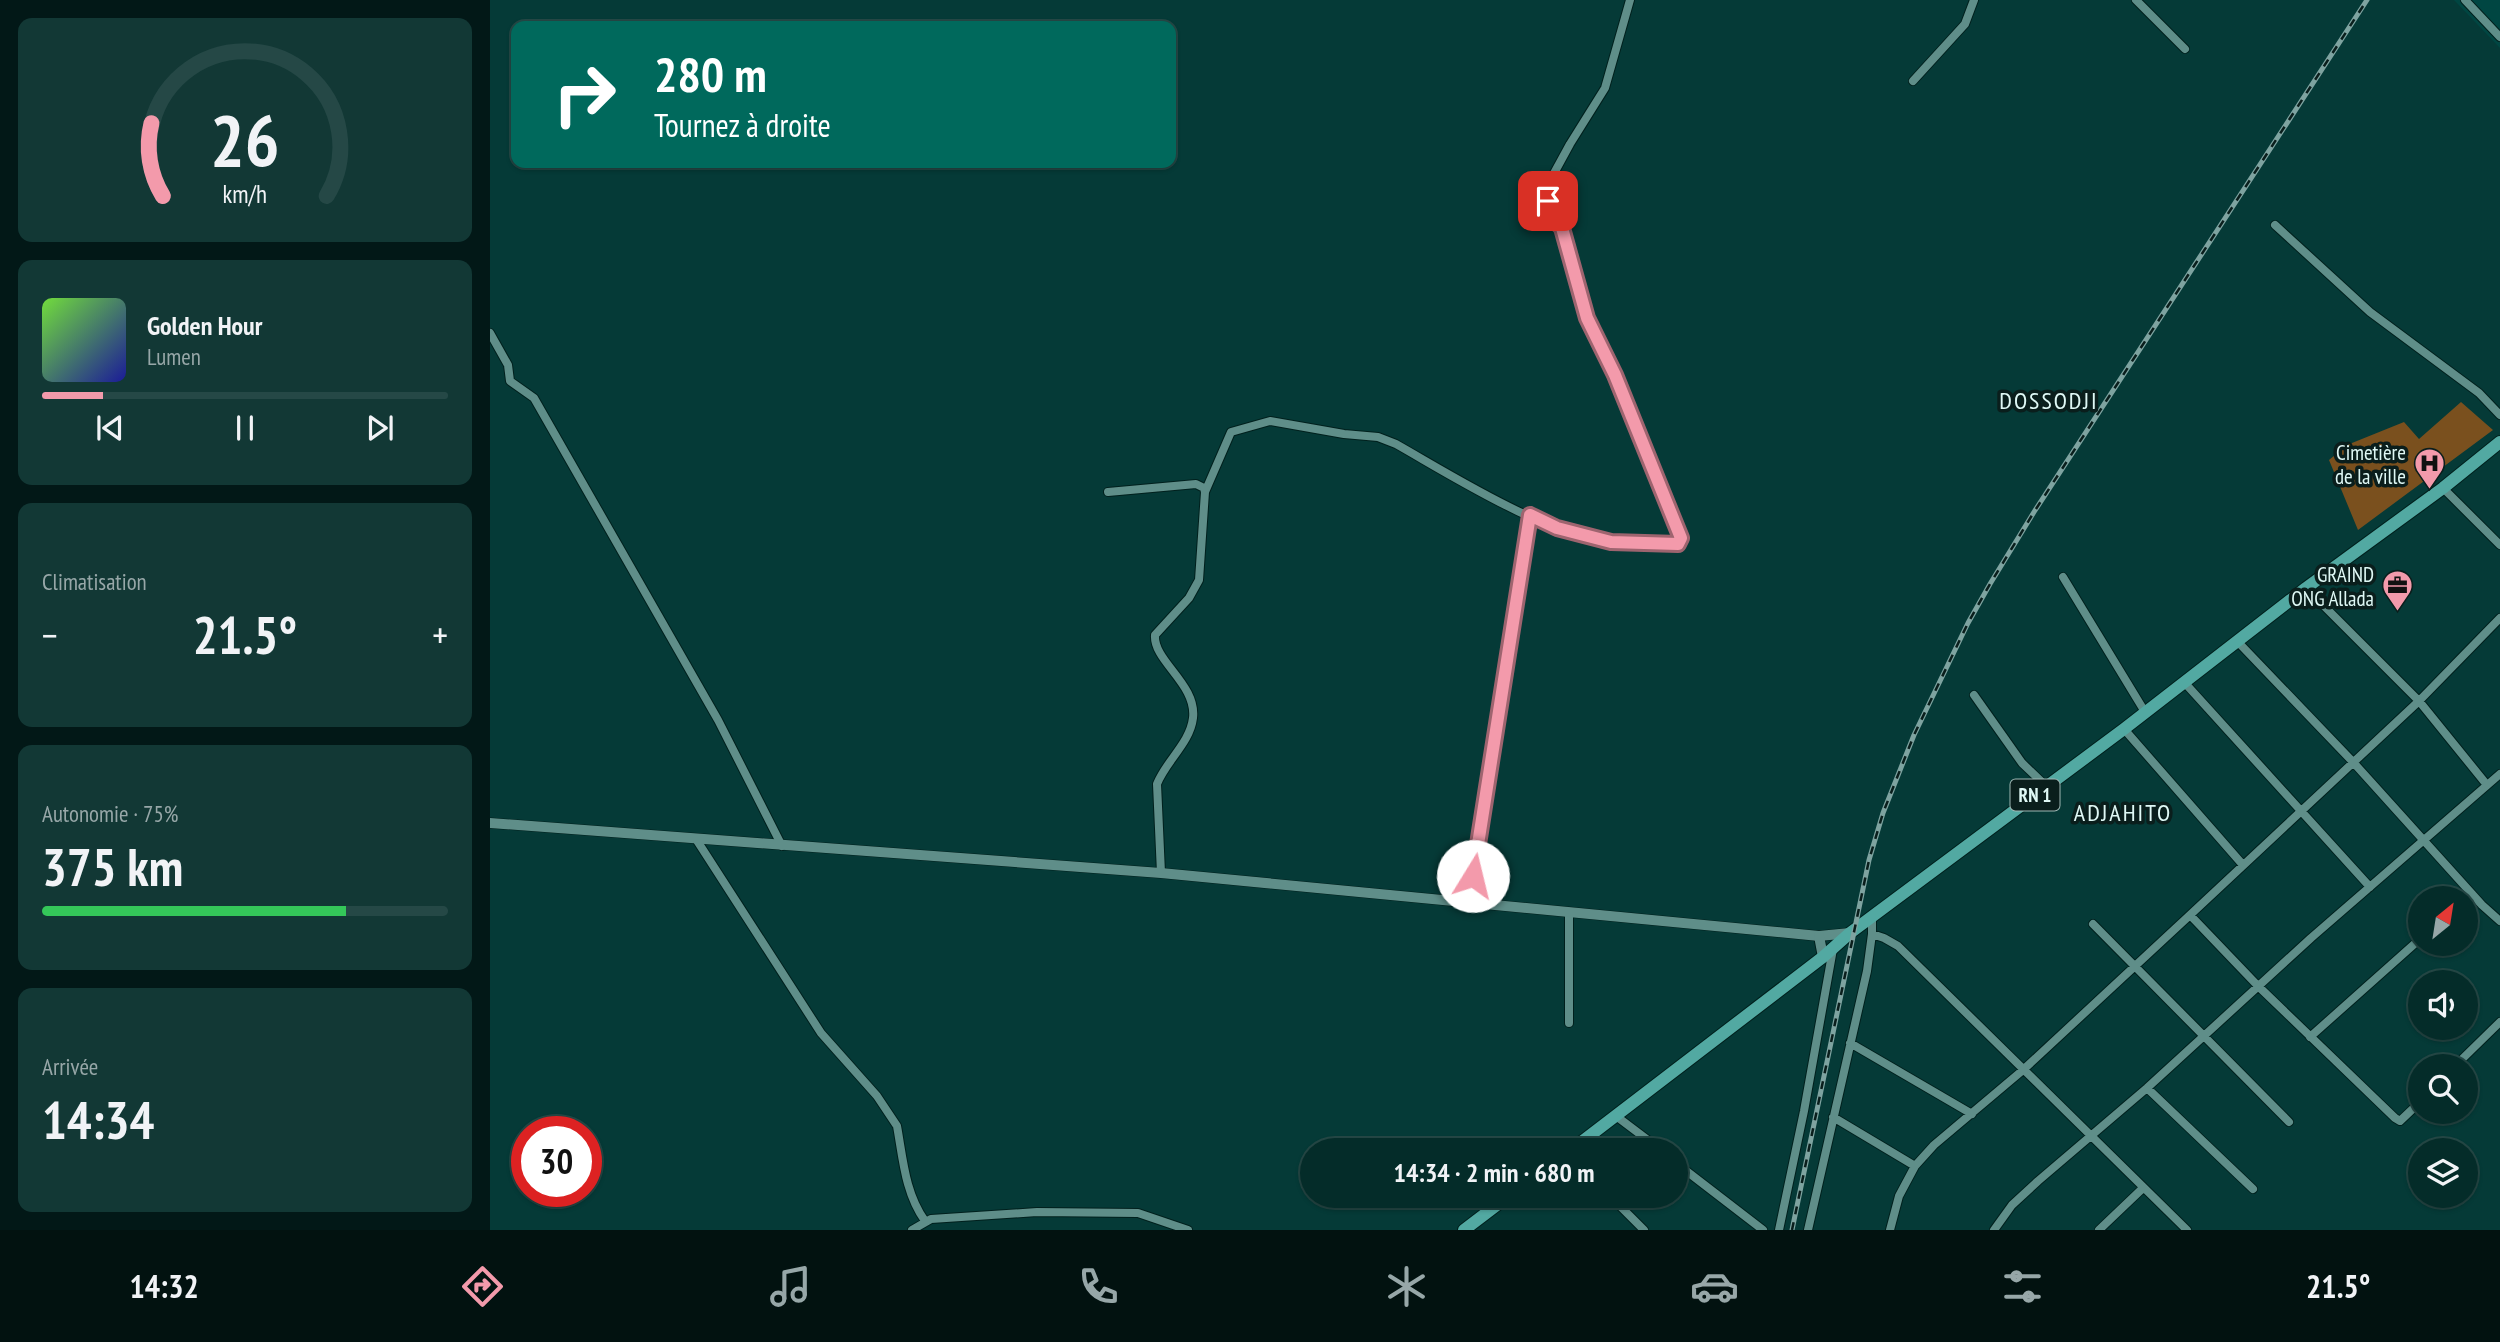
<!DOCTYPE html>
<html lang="fr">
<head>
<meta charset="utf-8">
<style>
  body { margin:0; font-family:"PT Sans Narrow",sans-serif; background:#123835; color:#f1f3f6; height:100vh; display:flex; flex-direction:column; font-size:26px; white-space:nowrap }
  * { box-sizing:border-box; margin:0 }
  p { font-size:23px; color:#97a7a8 }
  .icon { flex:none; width:38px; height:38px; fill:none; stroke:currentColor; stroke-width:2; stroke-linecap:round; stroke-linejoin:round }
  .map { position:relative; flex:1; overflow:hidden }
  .panel { display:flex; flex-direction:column; gap:18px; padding:18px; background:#021817; width:490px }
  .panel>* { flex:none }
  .hud { position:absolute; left:21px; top:21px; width:665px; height:147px; border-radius:14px; box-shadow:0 2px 5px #0004,0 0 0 2px #254846; background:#00695c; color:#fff; overflow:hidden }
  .needle { width:46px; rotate:30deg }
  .tools { position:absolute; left:1918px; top:886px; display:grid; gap:14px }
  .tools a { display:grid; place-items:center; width:70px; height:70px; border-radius:50%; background:#042c29; box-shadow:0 2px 5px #0004,0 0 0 2px #254846; font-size:35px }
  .speed { position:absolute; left:21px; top:1116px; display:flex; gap:14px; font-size:35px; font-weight:700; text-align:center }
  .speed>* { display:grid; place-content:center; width:91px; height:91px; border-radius:50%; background:#042c29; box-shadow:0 2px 5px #0004,0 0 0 2px #254846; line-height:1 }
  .speed .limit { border:10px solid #d22; background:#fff; color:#111 }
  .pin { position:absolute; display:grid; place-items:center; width:60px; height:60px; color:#fff; margin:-30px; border-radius:14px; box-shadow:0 4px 10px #0006 }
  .me { position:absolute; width:77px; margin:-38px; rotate:9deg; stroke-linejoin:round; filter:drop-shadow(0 0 5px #0008) }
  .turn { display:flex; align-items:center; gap:24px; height:147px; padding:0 28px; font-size:32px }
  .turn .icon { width:91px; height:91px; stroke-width:2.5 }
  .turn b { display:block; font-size:49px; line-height:60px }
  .big { font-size:52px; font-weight:600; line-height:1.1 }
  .panel .widget { flex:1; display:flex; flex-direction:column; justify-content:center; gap:10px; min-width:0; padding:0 24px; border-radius:14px; background:#123835 }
  .panel .dial { align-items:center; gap:0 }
  .dial svg { height:182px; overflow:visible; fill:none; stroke:#254846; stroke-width:7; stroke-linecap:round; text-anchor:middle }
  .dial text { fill:#f1f3f6; stroke:none }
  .song { display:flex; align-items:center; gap:21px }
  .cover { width:84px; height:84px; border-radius:10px; background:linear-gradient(135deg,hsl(100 70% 55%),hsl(240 70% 35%)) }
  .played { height:7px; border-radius:4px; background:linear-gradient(90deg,#f39aab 15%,#254846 15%) }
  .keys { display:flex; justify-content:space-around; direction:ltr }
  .heat { display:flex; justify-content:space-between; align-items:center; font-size:38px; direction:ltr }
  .charge { height:10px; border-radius:5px; background:linear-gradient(90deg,#34c759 75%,#254846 0) }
  .trip { position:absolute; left:810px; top:1138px; width:388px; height:70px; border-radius:35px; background:#042c29; box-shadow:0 2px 5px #0004,0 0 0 2px #254846; font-weight:600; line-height:70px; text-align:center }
  .tabs { display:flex; height:112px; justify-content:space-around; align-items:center; background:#021210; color:#97a7a8 }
  .tabs .icon { width:49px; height:49px }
  .tabs .on { color:#f39aab }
  .tabs b { font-size:32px; color:#f1f3f6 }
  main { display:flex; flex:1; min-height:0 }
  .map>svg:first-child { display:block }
</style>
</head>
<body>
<main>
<section class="panel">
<div class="widget dial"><svg viewBox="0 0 100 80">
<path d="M14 69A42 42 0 1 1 86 69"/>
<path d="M14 69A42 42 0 0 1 9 37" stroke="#f39aab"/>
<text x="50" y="56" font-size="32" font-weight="700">26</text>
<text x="50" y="72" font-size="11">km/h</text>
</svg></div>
<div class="widget">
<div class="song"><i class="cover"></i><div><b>Golden Hour</b><p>Lumen</p></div></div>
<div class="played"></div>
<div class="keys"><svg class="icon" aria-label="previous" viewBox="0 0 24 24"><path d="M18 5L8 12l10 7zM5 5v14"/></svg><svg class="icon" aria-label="pause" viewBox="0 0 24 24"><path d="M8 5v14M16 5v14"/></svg><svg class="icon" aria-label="next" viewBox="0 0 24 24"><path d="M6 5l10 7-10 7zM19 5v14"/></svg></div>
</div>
<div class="widget"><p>Climatisation</p>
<div class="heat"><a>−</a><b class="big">21.5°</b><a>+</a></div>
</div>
<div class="widget"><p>Autonomie · 75%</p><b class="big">375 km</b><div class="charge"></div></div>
<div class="widget"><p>Arrivée</p><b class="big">14:34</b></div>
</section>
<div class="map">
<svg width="2010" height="1230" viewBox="0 0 2010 1230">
  <rect width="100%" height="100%" fill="#053a37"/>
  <path fill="#004642" d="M 1964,0 L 2010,0 L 2010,48 Z"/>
  <path fill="#7a501e" d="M 1971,402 L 2003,430 L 1868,530 L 1839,460 L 1857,445 L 1914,422 L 1929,439 Z"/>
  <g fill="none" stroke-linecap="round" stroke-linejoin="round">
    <defs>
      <path id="minor" d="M 1646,0 L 1695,49
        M 1975,0 L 2010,37
        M 1423,81 L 1475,24 L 1484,0
        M 1785,225 L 1880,312 L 1989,393 L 2010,415
        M 0,333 L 18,365 L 20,381 L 44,398 L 228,720 L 292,846
        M 1953,488 L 2010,545
        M 618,492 L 706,484 L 714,488 L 715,492 L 709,580 L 699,598 L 665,635 C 663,661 707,684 703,718 C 700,743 676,761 667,784 L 671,873
        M 715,492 L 741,432 L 780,421 L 854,434 L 888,437 L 906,444 C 966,478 1055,535 1123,542 C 1144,545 1166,544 1188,544 L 1191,542 L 1180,506 L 1143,415 L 1097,318 L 1072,228 L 1059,215 L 1062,177 L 1080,144 L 1115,88 L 1140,0
        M 1573,577 L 1655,712
        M 1816,588 L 1929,701 L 1997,785
        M 1747,641 L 1863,762 L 1992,905 L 2010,921
        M 1694,682 L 1880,887
        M 1484,695 L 1532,763 L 1557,787
        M 1634,729 L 1753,865
        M 206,839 L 331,1033 L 387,1096 L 407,1126 C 413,1159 415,1193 435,1221
        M 979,903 L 1040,515
        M 1079,912 L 1079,1023
        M 1700,915 L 1768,986 L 1905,1118 L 1910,1121 L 1930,1102
        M 1603,924 L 1799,1122
        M 1382,934 L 1394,938 L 1408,946 L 1697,1230
        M 1820,1037 L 1930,939
        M 1360,1043 L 1482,1114
        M 1965,1066 L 2010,1022
        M 1657,1088 L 1763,1189
        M 1126,1116 L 1171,1150
        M 1343,1117 L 1425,1166
        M 1186,1163 L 1273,1230
        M 1119,1195 L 1154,1230
        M 422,1230 L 441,1219 L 547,1212 L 648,1213 L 698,1230
        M 1289,1230 L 1314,1111 L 1343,949
        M 1318,1230 L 1377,971 L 1382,934 L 1382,917
        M 1400,1230 L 1409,1196 L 1425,1166 L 1444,1145 L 1533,1070 L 1700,915 L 1929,701 L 2010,618
        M 1504,1230 L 1522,1205 L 1548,1181 L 1657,1088 L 1821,938 L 2010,774
        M 1609,1230 L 1653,1188"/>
      <path id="tertiary" d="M 0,823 L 671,873 L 1329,936 L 1360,933"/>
      <path id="secondary" d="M 1329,936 L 1333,957"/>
      <path id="primary" d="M 1081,1150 L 1333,957 L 1360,933 L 1634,729 L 1816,588 L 1953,488 L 2010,442
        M 974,1230 L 1020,1195"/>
    </defs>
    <use href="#minor" stroke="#00201d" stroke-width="10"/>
    <use href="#tertiary" stroke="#00201d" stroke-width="11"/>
    <use href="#secondary" stroke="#00201d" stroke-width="12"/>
    <use href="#primary" stroke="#00201d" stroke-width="14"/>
    <use href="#minor" stroke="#5f8e89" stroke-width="8"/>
    <use href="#tertiary" stroke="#5f8e89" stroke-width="10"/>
    <use href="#secondary" stroke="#5f8e89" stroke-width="10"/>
    <use href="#primary" stroke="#52a9a2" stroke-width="12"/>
    <defs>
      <path id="rail" d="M 1302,1230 L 1379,860 L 1393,813 L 1424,735 L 1478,623 L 1500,584 L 1544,512 L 1877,0"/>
    </defs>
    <use href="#rail" stroke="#7ea3a0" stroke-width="5"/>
    <use href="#rail" stroke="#0a1e1c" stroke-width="2.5" stroke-dasharray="8" stroke-linecap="butt"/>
  </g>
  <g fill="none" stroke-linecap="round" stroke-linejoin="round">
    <defs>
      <path id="route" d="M 983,876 L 1040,515 L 1067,528 L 1121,542 L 1188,544 L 1191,538 L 1125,375 L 1097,318 L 1072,228 L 1059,215 L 1058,201"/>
    </defs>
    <use href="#route" stroke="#9e646f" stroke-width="18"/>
    <use href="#route" stroke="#f39aab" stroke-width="12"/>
  </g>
  <defs>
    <symbol id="hospital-pin" viewBox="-11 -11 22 30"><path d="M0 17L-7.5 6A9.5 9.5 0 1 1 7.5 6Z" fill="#f39aab" stroke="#0a1e1c"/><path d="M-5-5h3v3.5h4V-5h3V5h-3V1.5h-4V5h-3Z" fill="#111"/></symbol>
    <symbol id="office-pin" viewBox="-11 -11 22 30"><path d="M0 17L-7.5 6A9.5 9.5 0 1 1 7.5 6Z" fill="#f39aab" stroke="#0a1e1c"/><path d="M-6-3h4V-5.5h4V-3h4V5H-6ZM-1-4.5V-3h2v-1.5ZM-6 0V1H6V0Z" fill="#111"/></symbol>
  </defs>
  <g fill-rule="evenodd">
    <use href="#hospital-pin" x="1922" y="446" width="35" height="47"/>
    <use href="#office-pin" x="1890" y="568" width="35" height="47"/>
  </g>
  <g text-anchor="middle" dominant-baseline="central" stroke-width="7" stroke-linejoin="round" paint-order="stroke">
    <rect fill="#0a1e1c" stroke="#9fb7b4" stroke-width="2" x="1520.5" y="779.5" width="49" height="31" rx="5"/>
    <g font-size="19" font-weight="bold" fill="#dff8f5">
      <text x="1545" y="795">RN 1</text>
    </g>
    <g font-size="21" fill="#dff8f5" stroke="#0a1e1c" text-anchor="end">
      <text x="1916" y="452">Cimetière<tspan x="1916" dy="24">de la ville</tspan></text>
      <text x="1884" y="574">GRAIND<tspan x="1884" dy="24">ONG Allada</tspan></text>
    </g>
    <g font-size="24" letter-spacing="2" fill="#dff8f5" stroke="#0a1e1c">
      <text x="1559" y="400">DOSSODJI</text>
      <text x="1633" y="812">ADJAHITO</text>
    </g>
  </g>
</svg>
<div class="tools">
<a><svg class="needle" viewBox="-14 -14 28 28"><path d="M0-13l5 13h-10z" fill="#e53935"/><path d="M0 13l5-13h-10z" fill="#97a7a8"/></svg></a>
<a><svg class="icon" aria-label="sound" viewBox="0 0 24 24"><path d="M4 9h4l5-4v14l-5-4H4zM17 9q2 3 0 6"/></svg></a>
<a><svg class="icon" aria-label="search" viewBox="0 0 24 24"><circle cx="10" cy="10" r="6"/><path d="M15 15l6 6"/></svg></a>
<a><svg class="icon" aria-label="layers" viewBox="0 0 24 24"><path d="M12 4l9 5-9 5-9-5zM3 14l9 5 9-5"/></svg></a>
</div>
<div class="speed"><div class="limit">30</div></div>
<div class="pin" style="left:1058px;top:201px;background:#d93025"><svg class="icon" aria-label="arrive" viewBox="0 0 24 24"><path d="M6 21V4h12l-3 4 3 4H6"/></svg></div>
<svg class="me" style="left:983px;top:876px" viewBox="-20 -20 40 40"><circle r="19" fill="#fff"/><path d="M0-13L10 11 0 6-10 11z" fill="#f39aab"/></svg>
<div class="trip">14:34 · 2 min · 680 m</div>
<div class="hud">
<div class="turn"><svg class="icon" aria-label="right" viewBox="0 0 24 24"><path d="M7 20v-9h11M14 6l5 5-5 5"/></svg><div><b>280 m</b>Tournez à droite</div></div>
</div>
</div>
</main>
<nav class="tabs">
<b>14:32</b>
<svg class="icon on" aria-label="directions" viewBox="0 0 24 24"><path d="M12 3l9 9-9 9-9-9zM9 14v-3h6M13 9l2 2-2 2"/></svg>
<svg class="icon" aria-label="music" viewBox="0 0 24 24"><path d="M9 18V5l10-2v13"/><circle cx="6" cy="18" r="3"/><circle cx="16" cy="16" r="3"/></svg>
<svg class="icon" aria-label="phone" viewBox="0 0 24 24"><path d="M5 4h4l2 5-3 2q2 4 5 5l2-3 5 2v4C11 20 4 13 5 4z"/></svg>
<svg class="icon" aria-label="climate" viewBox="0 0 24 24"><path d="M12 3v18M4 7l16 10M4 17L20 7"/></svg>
<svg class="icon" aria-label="car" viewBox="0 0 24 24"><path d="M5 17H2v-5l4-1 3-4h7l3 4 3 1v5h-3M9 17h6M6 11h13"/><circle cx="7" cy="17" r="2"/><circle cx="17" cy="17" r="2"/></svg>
<svg class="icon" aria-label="filters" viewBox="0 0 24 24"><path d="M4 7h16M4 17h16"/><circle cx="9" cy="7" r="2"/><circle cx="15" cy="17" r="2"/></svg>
<b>21.5°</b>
</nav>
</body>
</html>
